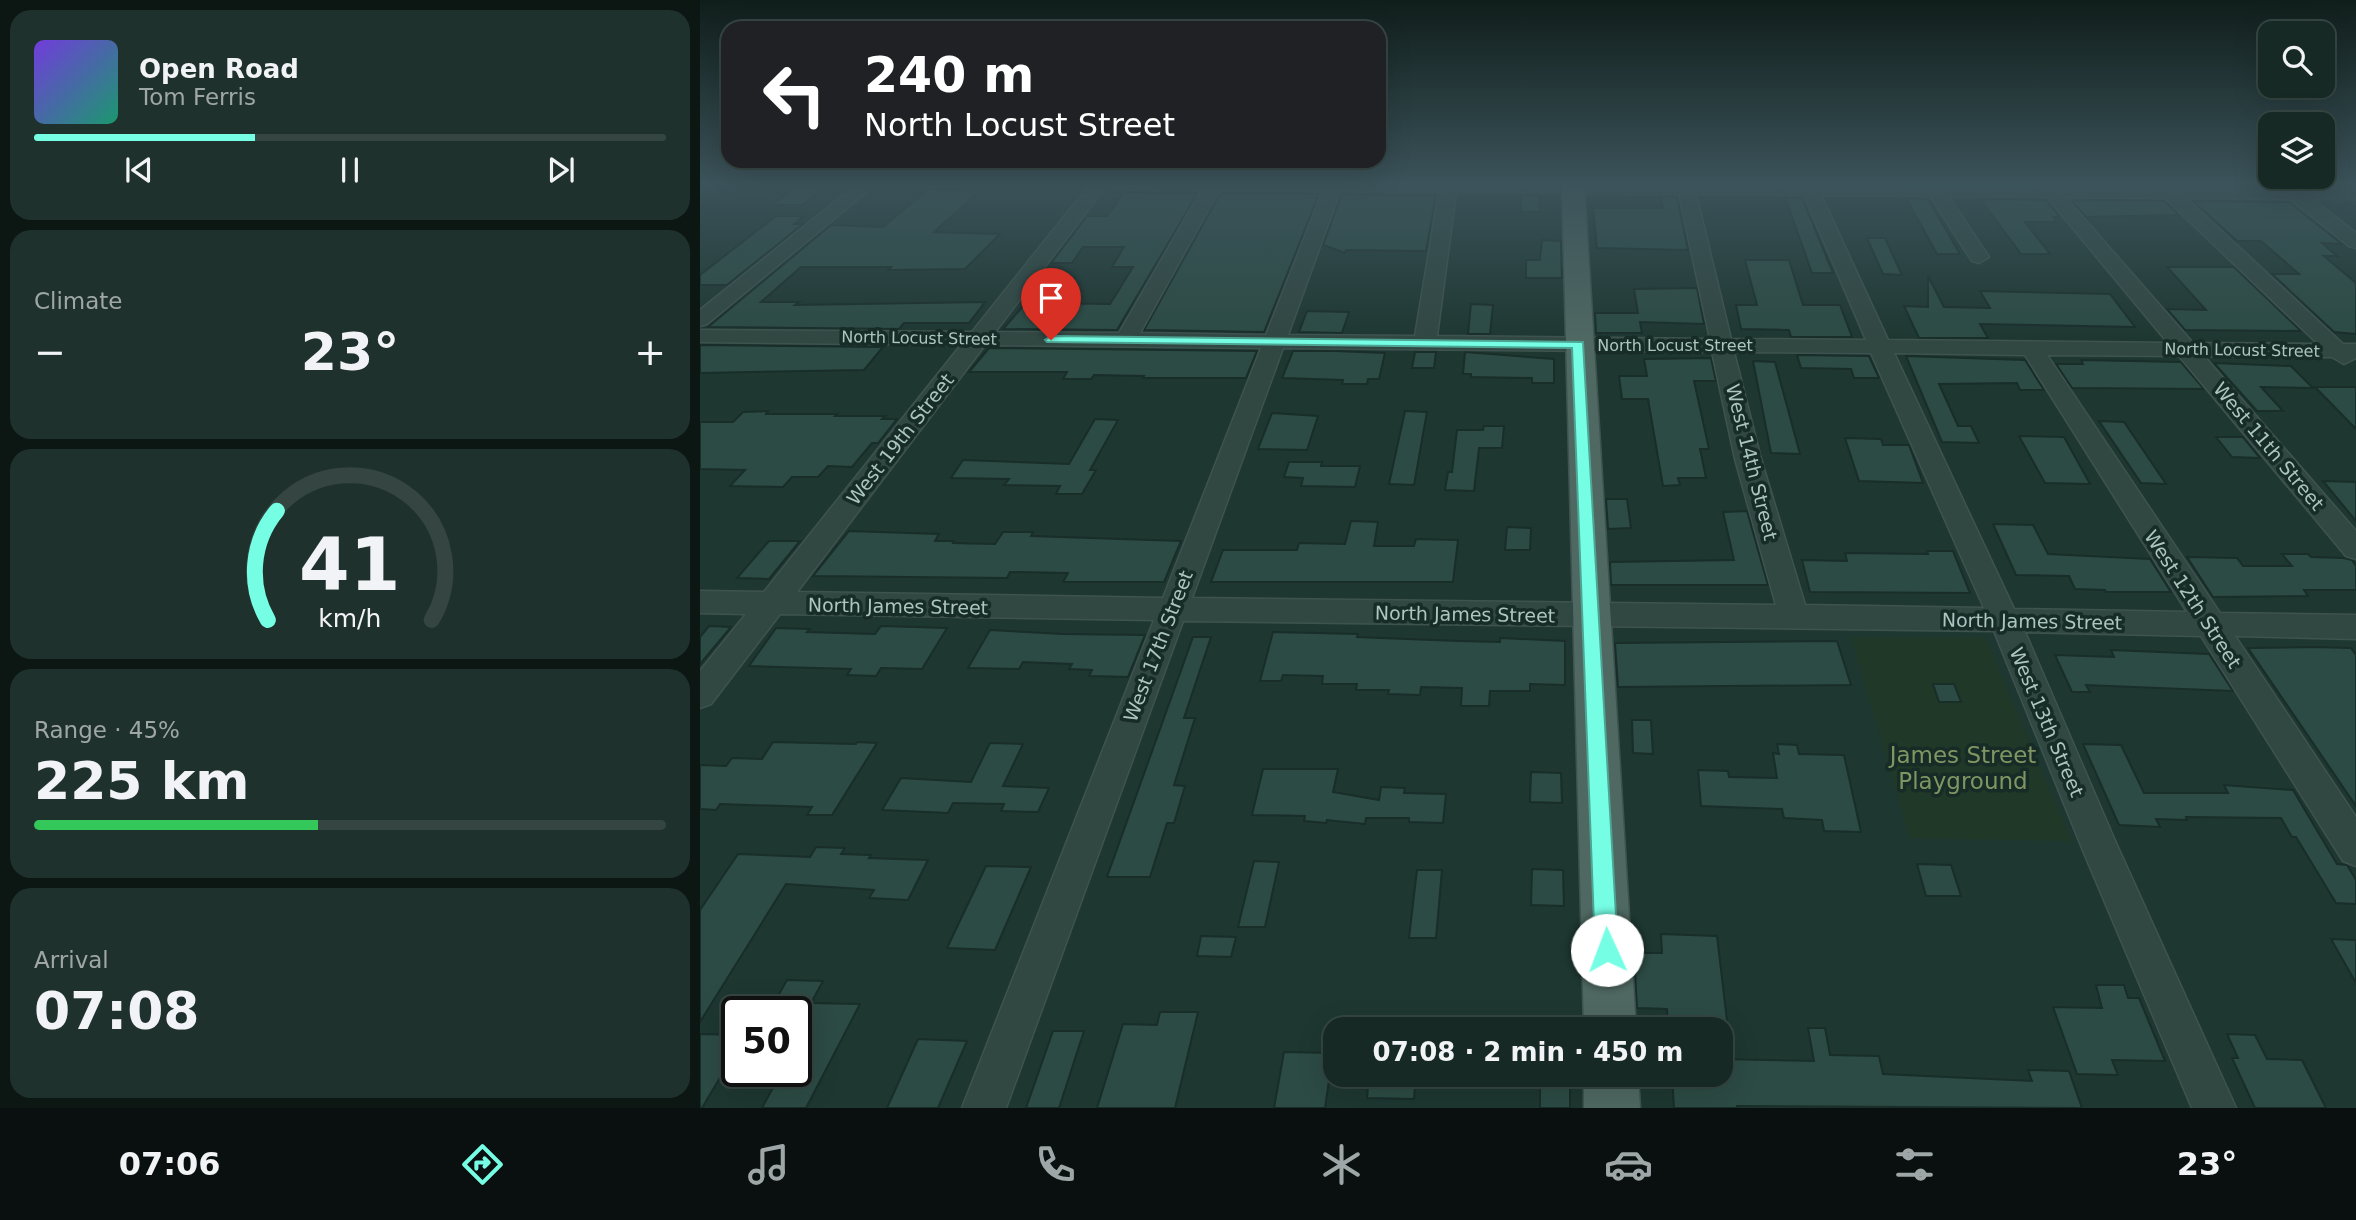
<!DOCTYPE html>
<html lang="en">
<head>
<meta charset="utf-8">
<style>
  body { margin:0; font-family:"DejaVu Sans",sans-serif; background:#1f312d; color:#f1f3f6; height:100vh; display:flex; flex-direction:column; font-size:26px; white-space:nowrap }
  * { box-sizing:border-box; margin:0 }
  p { font-size:23px; color:#9ea6a7 }
  .icon { flex:none; width:38px; height:38px; fill:none; stroke:currentColor; stroke-width:2; stroke-linecap:round; stroke-linejoin:round }
  .map { position:relative; flex:1; overflow:hidden }
  .details { display:flex; flex-direction:column; gap:10px; padding:10px; background:#0c1714; width:700px }
  .details>* { flex:none }
  .guide { position:absolute; left:21px; top:21px; width:665px; height:147px; border-radius:21px; box-shadow:0 7px 28px #0002,0 0 0 2px #354542; background:#202124; color:#fff; overflow:hidden }
  .fabs { position:absolute; left:1558px; top:21px; display:grid; gap:14px }
  .fabs a { display:grid; place-items:center; width:77px; height:77px; border-radius:14px; background:#162925; box-shadow:0 7px 28px #0002,0 0 0 2px #354542; font-size:35px }
  .speed { position:absolute; left:21px; top:996px; display:flex; gap:14px; font-size:35px; font-weight:700; text-align:center }
  .speed>* { display:grid; place-content:center; width:91px; height:91px; border-radius:50%; background:#162925; box-shadow:0 7px 28px #0002,0 0 0 2px #354542; line-height:1 }
  .speed .limit { border:4px solid #111; border-radius:10px; background:#fff; color:#111 }
  .pin { position:absolute; display:grid; place-items:center; width:60px; height:60px; color:#fff; margin:-72px -30px; border-radius:50% 50% 50% 0; rotate:-45deg; box-shadow:0 0 7px #0007 }
  .pin .icon { rotate:45deg }
  .me { position:absolute; width:77px; margin:-38px; rotate:358deg; stroke-linejoin:round; filter:drop-shadow(0 0 5px #0008) }
  .turn { display:flex; align-items:center; gap:24px; height:147px; padding:0 28px; font-size:32px }
  .turn .icon { width:91px; height:91px; stroke-width:2.5 }
  .turn b { display:block; font-size:49px; line-height:60px }
  .big { font-size:52px; font-weight:700; line-height:1.1 }
  .details .widget { flex:1; display:flex; flex-direction:column; justify-content:center; gap:10px; min-width:0; padding:0 24px; border-radius:21px; background:#1f312d }
  .details .dial { align-items:center; gap:0 }
  .dial svg { height:182px; overflow:visible; fill:none; stroke:#354542; stroke-width:7; stroke-linecap:round; text-anchor:middle }
  .dial text { fill:#f1f3f6; stroke:none }
  .song { display:flex; align-items:center; gap:21px }
  .cover { width:84px; height:84px; border-radius:10px; background:linear-gradient(135deg,hsl(260 70% 55%),hsl(160 70% 35%)) }
  .played { height:7px; border-radius:4px; background:linear-gradient(90deg,#76fee4 35%,#354542 35%) }
  .keys { display:flex; justify-content:space-around; direction:ltr }
  .heat { display:flex; justify-content:space-between; align-items:center; font-size:38px; direction:ltr }
  .charge { height:10px; border-radius:5px; background:linear-gradient(90deg,#34c759 45%,#354542 0) }
  .trip { position:absolute; left:623px; top:1017px; width:410px; height:70px; border-radius:21px; background:#162925; box-shadow:0 7px 28px #0002,0 0 0 2px #354542; font-weight:700; line-height:70px; text-align:center }
  .tabs { display:flex; height:112px; justify-content:space-around; align-items:center; background:#09100f; color:#9ea6a7 }
  .tabs .icon { width:49px; height:49px }
  .tabs .selected { color:#76fee4 }
  .tabs b { font-size:32px; color:#f1f3f6 }
  main { display:flex; flex:1; min-height:0 }
  .map>svg:first-child { display:block }
</style>
</head>
<body>
<main>
<section class="details">
<div class="widget">
<div class="song"><i class="cover"></i><div><b>Open Road</b><p>Tom Ferris</p></div></div>
<div class="played"></div>
<div class="keys"><svg class="icon" aria-label="previous" viewBox="0 0 24 24"><path d="M18 5L8 12l10 7zM5 5v14"/></svg><svg class="icon" aria-label="pause" viewBox="0 0 24 24"><path d="M8 5v14M16 5v14"/></svg><svg class="icon" aria-label="next" viewBox="0 0 24 24"><path d="M6 5l10 7-10 7zM19 5v14"/></svg></div>
</div>
<div class="widget"><p>Climate</p>
<div class="heat"><a>−</a><b class="big">23°</b><a>+</a></div>
</div>
<div class="widget dial"><svg viewBox="0 0 100 80">
<path d="M14 69A42 42 0 1 1 86 69"/>
<path d="M14 69A42 42 0 0 1 18 21" stroke="#76fee4"/>
<text x="50" y="56" font-size="32" font-weight="700">41</text>
<text x="50" y="72" font-size="11">km/h</text>
</svg></div>
<div class="widget"><p>Range · 45%</p><b class="big">225 km</b><div class="charge"></div></div>
<div class="widget"><p>Arrival</p><b class="big">07:08</b></div>
</section>
<div class="map">
<svg width="1656" height="1108" viewBox="0 0 1656 1108">
  <rect width="100%" height="100%" fill="#1e3731"/>
  <path fill="#203827" d="M 1151,637 L 1285,637 L 1371,841 L 1210,838 Z"/>
  <path fill="#2c4b44" stroke="#192d29" stroke-width="2" d="M 94,188 L 124,188 L 102,205 L 72,205 Z
    M 228,189 L 280,191 L 234,232 L 300,234 L 265,269 L 188,270 L 191,267 L 101,267 L 61,302 L 99,302 L 95,305 L 285,302 L 269,323 L 204,323 L 199,329 L 8,327 L 131,225 L 183,227 Z
    M 424,192 L 497,194 L 417,330 L 303,329 L 326,303 L 410,304 L 433,267 L 412,267 L 424,247 L 383,247 L 372,263 L 351,263 L 387,216 L 407,216 Z
    M 526,193 L 619,194 L 564,332 L 444,330 L 520,194 Z
    M 642,194 L 736,195 L 726,251 L 646,250 L 645,253 L 623,245 Z
    M 821,195 L 839,195 L 840,212 L 821,212 Z
    M 960,196 L 977,197 L 988,250 L 897,248 L 893,208 L 963,208 Z
    M 1085,197 L 1102,198 L 1133,273 L 1112,273 Z
    M 1206,198 L 1228,199 L 1260,254 L 1237,254 Z
    M 1280,199 L 1346,200 L 1360,217 L 1353,217 L 1357,222 L 1325,222 L 1350,254 L 1321,254 Z
    M 1371,200 L 1464,201 L 1479,215 L 1386,217 Z
    M 1493,201 L 1589,202 L 1642,244 L 1622,243 L 1637,256 L 1624,256 L 1656,283 L 1656,334 L 1634,332 L 1572,274 L 1599,274 L 1561,241 L 1537,241 Z
    M 76,216 L 104,216 L 94,224 L 103,224 L 27,285 L 0,285 L 0,275 Z
    M 1167,238 L 1185,238 L 1202,275 L 1183,274 Z
    M 842,240 L 861,241 L 862,278 L 826,278 L 826,260 L 840,260 Z
    M 1045,260 L 1089,260 L 1103,305 L 1140,305 L 1152,337 L 1091,337 L 1089,330 L 1041,329 L 1036,305 L 1057,305 Z
    M 1467,267 L 1534,267 L 1601,331 L 1485,330 L 1467,309 L 1506,310 Z
    M 1228,276 L 1244,307 L 1290,308 L 1280,291 L 1410,294 L 1435,327 L 1280,324 L 1288,338 L 1219,338 L 1204,306 L 1228,307 Z
    M 997,288 L 1004,324 L 940,322 L 942,333 L 896,333 L 895,313 L 938,313 L 934,289 Z
    M 771,304 L 793,305 L 790,334 L 768,334 Z
    M 607,311 L 649,312 L 642,333 L 599,332 Z
    M 0,345 L 183,347 L 164,370 L 0,373 Z
    M 289,348 L 557,351 L 546,378 L 443,378 L 444,376 L 394,375 L 391,379 L 363,379 L 367,372 L 269,372 Z
    M 593,351 L 636,351 L 685,353 L 679,379 L 668,379 L 667,384 L 642,384 L 643,380 L 582,378 Z
    M 715,352 L 736,352 L 734,368 L 712,368 Z
    M 765,352 L 854,359 L 854,383 L 832,383 L 832,378 L 771,377 L 771,374 L 763,374 Z
    M 1097,355 L 1169,356 L 1179,378 L 1154,378 L 1151,369 L 1101,368 Z
    M 1206,356 L 1325,360 L 1344,390 L 1320,390 L 1317,383 L 1239,384 L 1258,426 L 1271,426 L 1279,443 L 1242,442 Z
    M 1011,358 L 1016,381 L 994,381 L 1009,449 L 1000,449 L 1006,478 L 978,478 L 980,485 L 963,486 L 948,399 L 922,399 L 919,376 L 947,376 L 944,359 Z
    M 1381,360 L 1481,362 L 1504,389 L 1372,388 L 1356,364 L 1383,364 Z
    M 1053,361 L 1075,362 L 1100,454 L 1071,453 Z
    M 1514,363 L 1591,366 L 1613,388 L 1561,387 L 1583,411 L 1557,411 Z
    M 1615,387 L 1656,387 L 1656,429 Z
    M 68,411 L 66,414 L 137,414 L 135,416 L 185,416 L 182,419 L 197,419 L 178,443 L 172,443 L 152,467 L 128,466 L 118,477 L 92,477 L 83,487 L 30,486 L 45,470 L 0,469 L 0,422 L 33,422 L 43,412 Z
    M 705,411 L 727,412 L 714,485 L 689,484 Z
    M 572,413 L 618,416 L 607,450 L 558,449 Z
    M 395,419 L 418,420 L 390,470 L 396,470 L 382,494 L 356,494 L 360,486 L 304,485 L 309,479 L 251,478 L 263,460 L 369,464 Z
    M 1399,421 L 1424,422 L 1466,484 L 1441,483 Z
    M 784,426 L 804,426 L 802,448 L 779,448 L 774,491 L 745,490 L 748,472 L 752,472 L 757,430 L 783,430 Z
    M 1319,436 L 1364,437 L 1390,484 L 1345,483 Z
    M 1516,437 L 1543,437 L 1560,458 L 1532,457 Z
    M 1145,438 L 1181,439 L 1183,445 L 1209,445 L 1223,483 L 1159,481 Z
    M 589,462 L 622,462 L 621,466 L 660,466 L 655,487 L 601,486 L 603,478 L 584,477 Z
    M 1623,481 L 1656,482 L 1656,521 Z
    M 906,499 L 927,499 L 931,528 L 908,529 Z
    M 1047,511 L 1068,585 L 911,585 L 910,562 L 1034,560 L 1023,512 Z
    M 651,521 L 678,522 L 674,546 L 714,546 L 716,539 L 758,540 L 753,582 L 511,582 L 523,550 L 597,550 L 599,543 L 645,544 Z
    M 1293,524 L 1333,525 L 1348,554 L 1450,559 L 1471,592 L 1406,592 L 1405,590 L 1375,589 L 1369,576 L 1316,575 Z
    M 807,527 L 831,528 L 830,550 L 805,550 Z
    M 149,531 L 239,534 L 235,541 L 254,541 L 253,543 L 295,544 L 303,532 L 333,532 L 331,536 L 481,541 L 464,582 L 363,582 L 368,573 L 310,572 L 307,578 L 113,576 Z
    M 69,541 L 100,541 L 69,579 L 37,578 Z
    M 1227,551 L 1253,551 L 1270,593 L 1110,592 L 1102,560 L 1147,561 L 1145,553 L 1228,554 Z
    M 1582,554 L 1608,554 L 1611,557 L 1644,558 L 1652,560 L 1656,566 L 1656,590 L 1604,590 L 1608,596 L 1513,597 L 1487,557 L 1537,558 L 1543,566 L 1592,566 Z
    M 9,626 L 31,627 L 0,664 L 0,637 Z
    M 181,626 L 247,628 L 222,669 L 181,668 L 176,676 L 147,675 L 151,669 L 49,666 L 76,628 L 110,629 L 107,632 L 175,634 Z
    M 290,630 L 363,634 L 445,635 L 428,677 L 389,676 L 392,670 L 369,669 L 372,664 L 323,662 L 319,669 L 268,668 Z
    M 573,632 L 658,634 L 657,637 L 758,641 L 800,642 L 800,638 L 865,641 L 865,685 L 830,684 L 830,691 L 790,691 L 789,706 L 761,706 L 762,688 L 721,687 L 720,695 L 688,694 L 689,690 L 656,690 L 657,684 L 622,684 L 623,676 L 583,675 L 581,681 L 560,681 Z
    M 493,637 L 511,637 L 484,718 L 495,718 L 474,785 L 485,786 L 474,823 L 467,823 L 450,877 L 407,877 Z
    M 1137,641 L 1151,685 L 918,687 L 915,643 Z
    M 1614,647 L 1651,648 L 1656,655 L 1656,806 L 1548,648 Z
    M 1411,650 L 1509,654 L 1533,691 L 1386,685 L 1390,692 L 1372,692 L 1355,655 L 1414,657 Z
    M 1233,684 L 1254,684 L 1261,702 L 1239,702 Z
    M 932,720 L 951,720 L 953,754 L 933,753 Z
    M 73,742 L 156,744 L 157,742 L 177,743 L 132,815 L 107,815 L 112,807 L 20,804 L 16,810 L 0,809 L 0,765 L 26,766 L 32,758 L 62,759 Z
    M 290,743 L 323,744 L 303,786 L 349,788 L 338,812 L 301,811 L 304,804 L 253,803 L 248,813 L 182,810 L 201,778 L 271,782 Z
    M 1077,744 L 1097,745 L 1099,754 L 1144,755 L 1161,832 L 1124,831 L 1122,820 L 1084,818 L 1082,809 L 1001,806 L 998,770 L 1028,771 L 1029,777 L 1077,778 L 1073,753 L 1079,754 Z
    M 1383,744 L 1421,745 L 1444,793 L 1528,793 L 1524,785 L 1593,790 L 1637,864 L 1647,865 L 1656,880 L 1656,904 L 1636,903 L 1596,837 L 1592,837 L 1581,818 L 1486,817 L 1487,820 L 1456,819 L 1460,827 L 1419,825 Z
    M 563,769 L 638,769 L 633,792 L 679,800 L 681,787 L 705,788 L 704,793 L 746,794 L 743,823 L 709,822 L 709,818 L 666,818 L 665,824 L 627,820 L 626,823 L 604,821 L 605,816 L 552,815 Z
    M 831,772 L 861,773 L 862,803 L 830,802 Z
    M 116,847 L 145,848 L 141,854 L 171,855 L 169,858 L 228,860 L 208,900 L 169,898 L 174,890 L 86,884 L 0,1022 L 0,910 L 38,854 L 110,857 Z
    M 554,861 L 579,862 L 565,927 L 538,927 Z
    M 1217,864 L 1251,865 L 1261,896 L 1226,896 Z
    M 286,866 L 331,867 L 295,950 L 247,948 Z
    M 832,869 L 863,870 L 864,906 L 831,905 Z
    M 717,870 L 742,870 L 736,938 L 709,938 Z
    M 961,934 L 1017,936 L 1028,1029 L 968,1029 L 967,1009 L 937,1008 L 934,953 L 962,953 Z
    M 501,936 L 536,937 L 531,957 L 497,956 Z
    M 1631,939 L 1656,940 L 1656,983 Z
    M 87,980 L 123,981 L 111,1003 L 160,1004 L 106,1108 L 62,1108 L 82,1071 L 96,1071 L 96,1012 L 69,1012 Z
    M 1396,985 L 1424,985 L 1428,998 L 1439,998 L 1465,1061 L 1412,1060 L 1418,1075 L 1377,1074 L 1353,1007 L 1402,1008 Z
    M 460,1012 L 498,1012 L 475,1108 L 397,1108 L 423,1024 L 457,1025 Z
    M 1108,1028 L 1125,1028 L 1130,1055 L 1179,1056 L 1183,1074 L 1332,1081 L 1328,1070 L 1369,1071 L 1382,1108 L 1037,1106 L 1037,1108 L 974,1108 L 972,1074 L 1020,1074 L 1020,1059 L 1114,1061 Z
    M 353,1031 L 384,1031 L 359,1108 L 326,1108 Z
    M 0,1034 L 37,1035 L 37,1049 L 2,1108 L 0,1108 Z
    M 1527,1034 L 1555,1035 L 1567,1059 L 1602,1060 L 1626,1108 L 1555,1108 L 1532,1058 L 1538,1058 Z
    M 218,1039 L 267,1041 L 238,1108 L 187,1108 Z
    M 584,1052 L 633,1053 L 625,1108 L 574,1108 Z
    M 669,1074 L 716,1074 L 714,1099 L 667,1098 Z
    M 840,1074 L 870,1074 L 870,1108 L 840,1108 Z"/>
  <g fill="none" stroke-linecap="round" stroke-linejoin="round">
    <defs>
      <path id="minor" d="M 157,184 L 176,184 L 7,324 L 0,326 L 0,310 Z
        M 390,184 L 408,184 L 295,332 L 419,333 L 502,190 L 417,189 L 409,184 L 1338,186 L 1337,184 L 1354,184 L 1356,186 L 1457,187 L 1459,184 L 1469,184 L 1474,187 L 1583,188 L 1590,185 L 1599,188 L 1656,189 L 1656,199 L 1612,199 L 1656,233 L 1656,248 L 1649,246 L 1590,199 L 1486,198 L 1643,344 L 1656,344 L 1656,358 L 1644,364 L 1632,357 L 1504,356 L 1656,531 L 1656,559 L 1646,556 L 1479,356 L 1347,355 L 1520,613 L 1656,615 L 1656,639 L 1535,636 L 1656,817 L 1656,866 L 1643,861 L 1501,636 L 1325,632 L 1416,843 L 1536,1108 L 1492,1108 L 1384,853 L 1294,631 L 483,621 L 306,1108 L 262,1108 L 454,620 L 80,614 L 11,704 L 0,708 L 0,671 L 46,614 L 0,613 L 0,591 L 64,592 L 261,345 L 0,342 L 0,330 L 272,332 ZM 519,190 L 623,191 L 566,335 L 440,333 ZM 640,191 L 739,192 L 715,336 L 588,335 ZM 756,192 L 979,194 L 1010,339 L 737,336 ZM 996,194 L 1104,195 L 1166,340 L 1031,339 ZM 1121,195 L 1230,196 L 1272,261 L 1279,263 L 1289,257 L 1248,196 L 1347,197 L 1468,343 L 1188,340 ZM 1365,197 L 1465,198 L 1618,344 L 1493,343 ZM 285,345 L 561,348 L 463,598 L 97,592 ZM 583,348 L 1012,352 L 1035,459 L 1076,605 L 492,598 ZM 1034,352 L 1171,353 L 1284,608 L 1105,605 L 1061,459 ZM 1194,353 L 1325,355 L 1487,612 L 1314,609 Z"/>
      <path id="major" d="M 862,184 L 884,184 L 936,1029 L 884,1029 Z
        M 884,1074 L 938,1074 L 940,1108 L 884,1108 Z"/>
    </defs>
    <use href="#minor" stroke="#3e534f" stroke-width="3"/>
    <use href="#major" stroke="#3e534f" stroke-width="3"/>
    <use href="#minor" fill="#314742" fill-rule="evenodd"/>
    <use href="#major" fill="#4f6862" fill-rule="evenodd"/>
  </g>
  <linearGradient id="sky" x2="0" y2="1"><stop stop-color="#101e1b"/><stop offset="0.54" stop-color="#3b535a"/><stop offset="1" stop-color="#3b535a" stop-opacity="0"/></linearGradient>
  <rect width="1656" height="339" fill="url(#sky)"/>
  <path fill="#76fee4" stroke="#4da594" stroke-width="2" d="M 351,336 L 883,342 L 918,950 L 915,958 L 907,961 L 899,958 L 895,950 L 872,348 L 347,342 L 345,340 Z"/>
  <g text-anchor="middle" dominant-baseline="central" stroke-width="7" stroke-linejoin="round" paint-order="stroke">
    <g font-size="16" fill="#abc5c0" stroke="#172b27">
      <text transform="translate(219 338) rotate(1)">North Locust Street</text>
      <text x="975" y="345">North Locust Street</text>
      <text transform="translate(1542 350) rotate(1)">North Locust Street</text>
    </g>
    <g font-size="19" fill="#abc5c0" stroke="#172b27">
      <text transform="translate(200 439) rotate(-52)">West 19th Street</text>
      <text transform="translate(1569 446) rotate(50)">West 11th Street</text>
      <text transform="translate(1052 462) rotate(76)">West 14th Street</text>
      <text transform="translate(1493 599) rotate(57)">West 12th Street</text>
      <text transform="translate(198 606) rotate(1)">North James Street</text>
      <text transform="translate(765 614) rotate(1)">North James Street</text>
      <text transform="translate(1332 621) rotate(1)">North James Street</text>
      <text transform="translate(458 646) rotate(-69)">West 17th Street</text>
      <text transform="translate(1347 722) rotate(67)">West 13th Street</text>
    </g>
    <g font-size="23" fill="#809662" stroke="#172b27">
      <text x="1263" y="755">James Street<tspan x="1263" dy="26">Playground</tspan></text>
    </g>
  </g>
</svg>
<div class="fabs">
<a><svg class="icon" aria-label="search" viewBox="0 0 24 24"><circle cx="10" cy="10" r="6"/><path d="M15 15l6 6"/></svg></a>
<a><svg class="icon" aria-label="layers" viewBox="0 0 24 24"><path d="M12 4l9 5-9 5-9-5zM3 14l9 5 9-5"/></svg></a>
</div>
<div class="speed"><div class="limit">50</div></div>
<div class="pin" style="left:351px;top:340px;background:#d93025"><svg class="icon" aria-label="arrive" viewBox="0 0 24 24"><path d="M6 21V4h12l-3 4 3 4H6"/></svg></div>
<svg class="me" style="left:907px;top:950px" viewBox="-20 -20 40 40"><circle r="19" fill="#fff"/><path d="M0-13L10 11 0 6-10 11z" fill="#76fee4"/></svg>
<div class="trip">07:08 · 2 min · 450 m</div>
<div class="guide">
<div class="turn"><svg class="icon" aria-label="left" viewBox="0 0 24 24"><path d="M17 20v-9H6M10 6l-5 5 5 5"/></svg><div><b>240 m</b>North Locust Street</div></div>
</div>
</div>
</main>
<nav class="tabs">
<b>07:06</b>
<svg class="icon selected" aria-label="directions" viewBox="0 0 24 24"><path d="M12 3l9 9-9 9-9-9zM9 14v-3h6M13 9l2 2-2 2"/></svg>
<svg class="icon" aria-label="music" viewBox="0 0 24 24"><path d="M9 18V5l10-2v13"/><circle cx="6" cy="18" r="3"/><circle cx="16" cy="16" r="3"/></svg>
<svg class="icon" aria-label="phone" viewBox="0 0 24 24"><path d="M5 4h4l2 5-3 2q2 4 5 5l2-3 5 2v4C11 20 4 13 5 4z"/></svg>
<svg class="icon" aria-label="climate" viewBox="0 0 24 24"><path d="M12 3v18M4 7l16 10M4 17L20 7"/></svg>
<svg class="icon" aria-label="car" viewBox="0 0 24 24"><path d="M5 17H2v-5l4-1 3-4h7l3 4 3 1v5h-3M9 17h6M6 11h13"/><circle cx="7" cy="17" r="2"/><circle cx="17" cy="17" r="2"/></svg>
<svg class="icon" aria-label="filters" viewBox="0 0 24 24"><path d="M4 7h16M4 17h16"/><circle cx="9" cy="7" r="2"/><circle cx="15" cy="17" r="2"/></svg>
<b>23°</b>
</nav>
</body>
</html>
